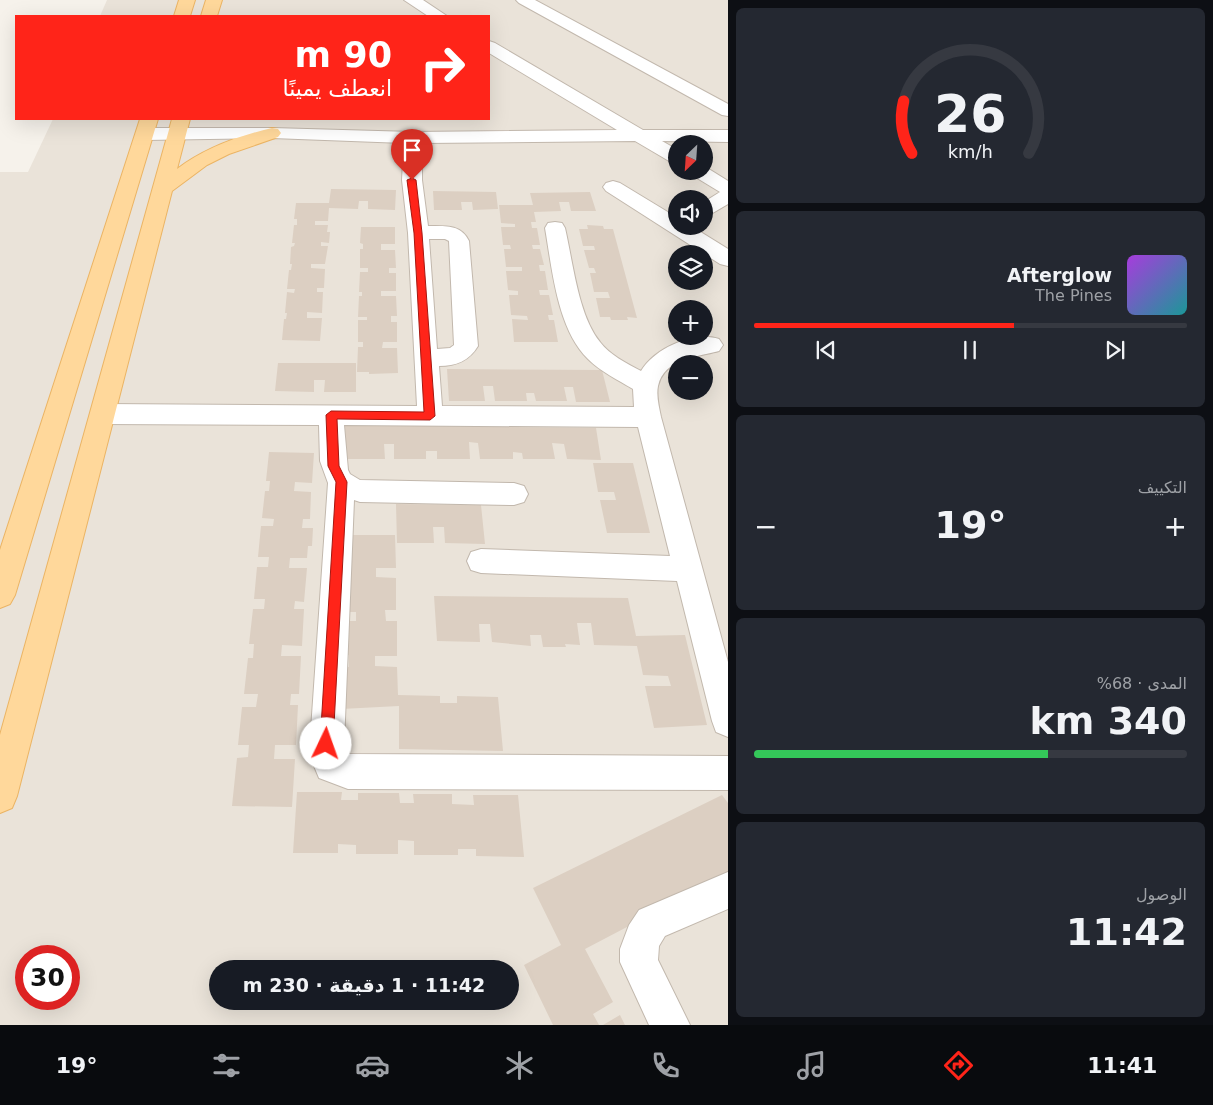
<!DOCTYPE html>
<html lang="ar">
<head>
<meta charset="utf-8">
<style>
  body { margin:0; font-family:"DejaVu Sans","Noto Naskh Arabic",sans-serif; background:#242831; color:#f1f3f6; direction:rtl; height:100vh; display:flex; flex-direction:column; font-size:19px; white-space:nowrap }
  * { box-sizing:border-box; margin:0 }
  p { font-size:16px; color:#9ea1a6 }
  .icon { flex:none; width:28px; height:28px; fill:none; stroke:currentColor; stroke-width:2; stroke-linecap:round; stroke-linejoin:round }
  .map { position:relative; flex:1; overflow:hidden; direction:ltr }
  .sheet { display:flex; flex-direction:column; gap:8px; padding:8px; background:#0d0f14; width:485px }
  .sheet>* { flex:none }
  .banner { position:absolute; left:15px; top:15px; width:475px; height:105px; border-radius:0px; box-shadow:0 5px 20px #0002; direction:rtl; background:#ff2419; color:#fff; overflow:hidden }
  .needle { width:32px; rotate:205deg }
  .buttons { position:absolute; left:668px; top:135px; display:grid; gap:10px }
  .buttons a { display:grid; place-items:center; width:45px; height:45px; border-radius:50%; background:#171b24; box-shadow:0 5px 20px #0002; font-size:25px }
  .speed { position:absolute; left:15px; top:945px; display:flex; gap:10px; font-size:25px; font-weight:700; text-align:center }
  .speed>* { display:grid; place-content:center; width:65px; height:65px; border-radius:50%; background:#171b24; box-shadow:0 5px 20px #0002; line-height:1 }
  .speed .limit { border:8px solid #d22; background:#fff; color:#111 }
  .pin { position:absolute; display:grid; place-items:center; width:42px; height:42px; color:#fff; margin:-51px -21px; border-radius:50% 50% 50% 0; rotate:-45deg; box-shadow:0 0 5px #0007 }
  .pin .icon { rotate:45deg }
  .me { position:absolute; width:55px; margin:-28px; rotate:3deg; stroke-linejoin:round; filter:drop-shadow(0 0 4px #0008) }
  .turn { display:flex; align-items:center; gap:18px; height:105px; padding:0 15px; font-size:22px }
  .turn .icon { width:65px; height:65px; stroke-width:2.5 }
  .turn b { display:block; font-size:35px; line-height:42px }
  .big { font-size:38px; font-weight:700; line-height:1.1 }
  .sheet .card { flex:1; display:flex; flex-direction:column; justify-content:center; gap:8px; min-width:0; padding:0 18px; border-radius:8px; background:#242831 }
  .sheet .dial { align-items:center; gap:0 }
  .dial svg { height:130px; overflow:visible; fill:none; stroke:#363941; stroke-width:7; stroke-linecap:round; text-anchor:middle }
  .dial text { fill:#f1f3f6; stroke:none }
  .song { display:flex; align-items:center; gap:15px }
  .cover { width:60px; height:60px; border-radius:8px; background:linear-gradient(135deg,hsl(280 70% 55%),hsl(180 70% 35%)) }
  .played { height:5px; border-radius:2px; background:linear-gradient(90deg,#ff2419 60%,#363941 60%) }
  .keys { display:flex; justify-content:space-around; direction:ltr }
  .heat { display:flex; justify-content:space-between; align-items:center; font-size:28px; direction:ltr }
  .charge { height:8px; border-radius:4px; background:linear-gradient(90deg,#34c759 68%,#363941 0) }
  .trip { position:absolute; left:209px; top:960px; width:310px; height:50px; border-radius:25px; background:#171b24; box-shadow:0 5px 20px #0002; font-weight:700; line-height:50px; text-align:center; direction:rtl }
  .menu { display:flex; height:80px; justify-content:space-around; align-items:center; background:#090b0e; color:#9ea1a6 }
  .menu .icon { width:35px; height:35px }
  .menu .current { color:#ff2419 }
  .menu b { font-size:22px; color:#f1f3f6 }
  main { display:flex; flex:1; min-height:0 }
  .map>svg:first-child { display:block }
</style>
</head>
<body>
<main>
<section class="sheet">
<div class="card dial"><svg viewBox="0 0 100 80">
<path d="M14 69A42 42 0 1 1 86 69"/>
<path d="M14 69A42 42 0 0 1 9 37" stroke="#ff2419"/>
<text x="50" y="56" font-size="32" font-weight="700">26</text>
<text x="50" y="72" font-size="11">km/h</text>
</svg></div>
<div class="card">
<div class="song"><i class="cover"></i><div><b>Afterglow</b><p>The Pines</p></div></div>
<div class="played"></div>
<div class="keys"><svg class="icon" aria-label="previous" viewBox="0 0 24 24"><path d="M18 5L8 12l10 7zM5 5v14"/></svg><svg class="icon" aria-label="pause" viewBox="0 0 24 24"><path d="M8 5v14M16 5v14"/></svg><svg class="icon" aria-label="next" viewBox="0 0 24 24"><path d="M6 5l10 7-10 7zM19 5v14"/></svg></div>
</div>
<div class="card"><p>التكييف</p>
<div class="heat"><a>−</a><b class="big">19°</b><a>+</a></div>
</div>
<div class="card"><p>المدى · 68%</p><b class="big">340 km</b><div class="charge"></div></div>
<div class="card"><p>الوصول</p><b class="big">11:42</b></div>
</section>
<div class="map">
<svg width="728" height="1025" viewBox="0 0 728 1025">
  <rect width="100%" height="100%" fill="#f6f2eb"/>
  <path fill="#eae3d9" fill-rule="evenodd" d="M 107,0 L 728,0 L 728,1025 L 0,1025 L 0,172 L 28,172 L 53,119 L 489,119 L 489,16 L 100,16 ZM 676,144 L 704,144 L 704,171 L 676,171 ZM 676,199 L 704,199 L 704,226 L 676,226 ZM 676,254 L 704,254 L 704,281 L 676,281 ZM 676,309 L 704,309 L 704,336 L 676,336 ZM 676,364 L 704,364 L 704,391 L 676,391 ZM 26,956 L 69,956 L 69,999 L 26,999 ZM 218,969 L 510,969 L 510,1001 L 218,1001 Z"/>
  <path fill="#dccfc2" d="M 331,189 L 396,190 L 395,210 L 368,209 L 368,201 L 359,201 L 358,209 L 329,208 L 328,221 L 315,221 L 315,225 L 328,225 L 327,232 L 330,232 L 329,243 L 321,242 L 321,246 L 328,246 L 325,264 L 311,264 L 311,268 L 325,269 L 324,288 L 317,288 L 317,292 L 323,292 L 322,313 L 307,312 L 307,318 L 322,318 L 320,341 L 282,340 L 284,319 L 286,319 L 287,313 L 285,313 L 287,292 L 294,293 L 295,289 L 287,289 L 289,270 L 291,270 L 292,264 L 290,264 L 291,247 L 294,246 L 295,243 L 292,243 L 294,225 L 297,225 L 297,219 L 294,219 L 296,203 L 329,203 Z
    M 433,191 L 496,192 L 498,209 L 473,210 L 472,202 L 461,202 L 462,210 L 434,210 Z
    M 590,192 L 596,211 L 571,211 L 569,202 L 559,202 L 561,211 L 534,212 L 536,222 L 531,222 L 532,228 L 537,228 L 540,245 L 532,245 L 533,249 L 540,249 L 544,265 L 539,265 L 540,271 L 545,271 L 548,290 L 539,290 L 540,295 L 549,295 L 553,315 L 548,315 L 549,320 L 554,320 L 558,342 L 514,342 L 512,319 L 528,320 L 527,316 L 511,315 L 509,295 L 518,295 L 518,291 L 508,290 L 506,271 L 522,271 L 522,267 L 506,267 L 504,249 L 511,249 L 510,245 L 503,245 L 501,227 L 515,227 L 515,224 L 501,223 L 499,205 L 533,205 L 530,193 Z
    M 587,225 L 603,226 L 604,229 L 613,229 L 637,318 L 627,317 L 628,320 L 611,320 L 610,317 L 600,317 L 596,298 L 610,298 L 608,292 L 594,292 L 590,273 L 596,273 L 594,268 L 589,268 L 584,250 L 595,250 L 594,246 L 583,246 L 579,229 L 588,229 Z
    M 361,227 L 395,227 L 395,244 L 381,244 L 381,250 L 395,250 L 396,268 L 389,268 L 389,273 L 396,273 L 396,291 L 381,291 L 381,296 L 396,296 L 397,316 L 391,316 L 391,322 L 397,322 L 397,342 L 383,342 L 382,348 L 397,348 L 398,373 L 369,374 L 369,372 L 357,372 L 358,347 L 363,347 L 363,342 L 358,342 L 358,320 L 367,320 L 367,317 L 358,317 L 359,296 L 362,296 L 362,292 L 359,292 L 360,272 L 368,272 L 368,268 L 360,268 L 360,249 L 363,249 L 363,244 L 360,243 Z
    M 278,363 L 356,363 L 356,392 L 324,392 L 325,380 L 314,380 L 314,392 L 275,391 Z
    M 447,369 L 602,370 L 610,402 L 576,402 L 573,387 L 564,387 L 567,401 L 536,401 L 534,393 L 526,393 L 527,401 L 495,401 L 493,386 L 483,386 L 485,401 L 449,401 Z
    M 345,425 L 596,428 L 601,460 L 567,459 L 564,444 L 552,443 L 555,459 L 523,459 L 522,453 L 513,452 L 513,459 L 480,459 L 478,443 L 469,442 L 470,459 L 437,459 L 437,451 L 426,451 L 426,459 L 394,459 L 394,444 L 384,444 L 385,459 L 346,459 Z
    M 269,452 L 314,453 L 312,483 L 295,482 L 294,491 L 311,492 L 310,519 L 303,519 L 302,528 L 313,528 L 312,546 L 308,546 L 307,558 L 290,558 L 289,568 L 307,568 L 304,602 L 295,601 L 294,609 L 304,609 L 302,646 L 282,645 L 281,656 L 301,656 L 299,694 L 291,694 L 290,705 L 298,705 L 296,745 L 275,745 L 274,759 L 295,759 L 292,807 L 232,806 L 237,758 L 248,757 L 249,745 L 238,745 L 242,707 L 256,707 L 258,694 L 244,694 L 248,658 L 253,658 L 254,644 L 249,644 L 253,609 L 264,609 L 265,599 L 254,599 L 257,567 L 268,567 L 269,557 L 258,557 L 261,526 L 273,526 L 274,519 L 262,518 L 265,491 L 269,491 L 270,481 L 266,481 Z
    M 593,463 L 633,463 L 650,533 L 607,533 L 600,500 L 616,500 L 614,492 L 598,492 Z
    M 396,504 L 481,505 L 485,544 L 445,543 L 444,527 L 433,527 L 434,543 L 397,543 Z
    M 345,535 L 395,535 L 396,568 L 376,568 L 376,577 L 396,578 L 396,610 L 385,610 L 386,621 L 397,621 L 397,656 L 375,656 L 375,666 L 397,667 L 398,695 L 440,696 L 440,703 L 457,703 L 457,696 L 498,697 L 503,751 L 399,749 L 399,706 L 341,709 L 342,667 L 349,667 L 349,655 L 342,655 L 343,621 L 356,621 L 356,612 L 343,612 Z
    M 434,596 L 628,598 L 636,636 L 685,635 L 707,725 L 654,728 L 645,686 L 671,686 L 668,676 L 643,675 L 637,646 L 594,645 L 591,623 L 577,623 L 580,645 L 565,644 L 566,647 L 543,647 L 541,635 L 530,635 L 531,646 L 492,642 L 490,624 L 479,624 L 480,642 L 437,641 Z
    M 297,792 L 342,792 L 341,800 L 358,800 L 358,793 L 399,793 L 400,803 L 414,803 L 413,794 L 452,794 L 452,804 L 474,805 L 473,795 L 518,795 L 524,857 L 476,856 L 476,849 L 458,849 L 458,855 L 414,855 L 414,841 L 398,840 L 398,854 L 356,854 L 356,845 L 338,844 L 338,853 L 293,853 Z
    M 722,795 L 728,803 L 728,874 L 585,949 L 613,1002 L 593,1014 L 599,1025 L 553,1025 L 524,965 L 561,945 L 533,888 Z
    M 620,1015 L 625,1025 L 603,1025 Z"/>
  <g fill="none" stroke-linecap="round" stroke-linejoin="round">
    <defs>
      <path id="minor" d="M 404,0 L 423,0 L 447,16 L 428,16 Z
        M 516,0 L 535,0 L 728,104 L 728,116 L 722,115 L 519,3 Z
        M 489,41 L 495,43 L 643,130 L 728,130 L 728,142 L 662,141 L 676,149 L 676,163 L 669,161 L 635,141 L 422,143 L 422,180 L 428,226 C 445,226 461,224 469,241 L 478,346 C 469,361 456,366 439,366 L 442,406 L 634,407 L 633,389 C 618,380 601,372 588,359 C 557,329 552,268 545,228 L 548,223 L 555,222 L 562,223 L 565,228 C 573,262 578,315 600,342 C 610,355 626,363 641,371 C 655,348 693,331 719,339 L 723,345 L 719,351 C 698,357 664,358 658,386 C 656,396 659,407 661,417 L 728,662 L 728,737 L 716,732 L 712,721 L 677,581 L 481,573 L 471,570 L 467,561 L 471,552 L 481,549 L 670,556 L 638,427 L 344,425 L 348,470 L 350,474 L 360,480 L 514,483 L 524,486 L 528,494 L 524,502 L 514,505 L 360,502 L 354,500 L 344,744 L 346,754 L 728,756 L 728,790 L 348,789 L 319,778 L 314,766 L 310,744 L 328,483 L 320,461 L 319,425 L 103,424 L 94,421 L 90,414 L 94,407 L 103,404 L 417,406 L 408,233 L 402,180 L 404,143 L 272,138 L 145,140 L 139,138 L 136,134 L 139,130 L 145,128 L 272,128 L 413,132 L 617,130 L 489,53 ZM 429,239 L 445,239 L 449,241 L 454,345 L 450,348 L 437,349 Z
        M 704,166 L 728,181 L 728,204 L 711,214 L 704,216 L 704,202 L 720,192 L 692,175 L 690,171 L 704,171 Z
        M 613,181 L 620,183 L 676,217 L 676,226 L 691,226 L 728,249 L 728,266 L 720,264 L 606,191 L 603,187 L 606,183 Z
        M 728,872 L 728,909 L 665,936 L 659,946 L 658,960 L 690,1025 L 649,1025 L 620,962 L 620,949 L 629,925 L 639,910 Z"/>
      <path id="major" d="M 179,0 L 195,0 L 190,16 L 174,16 Z
        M 206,0 L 222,0 L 217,16 L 201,16 Z
        M 140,119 L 158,119 L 15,595 L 10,604 L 0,608 L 0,550 Z
        M 172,119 L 190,119 L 177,169 C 205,148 238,136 272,128 L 278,129 L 281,133 L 278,137 L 229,154 L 207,165 L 172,191 L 17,796 L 12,808 L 0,813 L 0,735 Z"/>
    </defs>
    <use href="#minor" stroke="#c2b8ad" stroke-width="2"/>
    <use href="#major" stroke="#ebb464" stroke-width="2"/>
    <use href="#minor" fill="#fff" fill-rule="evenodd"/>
    <use href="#major" fill="#ffd89b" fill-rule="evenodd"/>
  </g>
  <path fill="#ff2419" stroke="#a61710" d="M 412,178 L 416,180 L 422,233 L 435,416 L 430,420 L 337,419 L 339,466 L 347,482 L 333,744 L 331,749 L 326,751 L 322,749 L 320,744 L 336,482 L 328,466 L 326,415 L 331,411 L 424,412 L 414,233 L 407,180 Z"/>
</svg>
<div class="buttons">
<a><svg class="needle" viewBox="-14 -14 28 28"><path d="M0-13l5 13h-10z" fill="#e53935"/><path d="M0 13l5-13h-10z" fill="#9ea1a6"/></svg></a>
<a><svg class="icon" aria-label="sound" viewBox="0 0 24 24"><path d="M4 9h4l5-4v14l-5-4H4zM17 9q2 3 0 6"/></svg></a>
<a><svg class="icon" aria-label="layers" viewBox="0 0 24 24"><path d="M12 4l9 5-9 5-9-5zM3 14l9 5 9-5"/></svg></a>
<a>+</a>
<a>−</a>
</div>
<div class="speed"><div class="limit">30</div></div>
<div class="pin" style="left:412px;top:180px;background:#d93025"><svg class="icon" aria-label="arrive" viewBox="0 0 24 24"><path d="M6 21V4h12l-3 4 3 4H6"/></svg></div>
<svg class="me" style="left:326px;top:744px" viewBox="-20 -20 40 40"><circle r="19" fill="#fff"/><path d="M0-13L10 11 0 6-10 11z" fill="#ff2419"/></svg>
<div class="trip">11:42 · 1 دقيقة · 230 m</div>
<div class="banner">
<div class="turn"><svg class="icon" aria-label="right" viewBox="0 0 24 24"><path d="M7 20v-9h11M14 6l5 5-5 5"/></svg><div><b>90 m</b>انعطف يمينًا</div></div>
</div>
</div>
</main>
<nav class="menu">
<b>11:41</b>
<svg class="icon current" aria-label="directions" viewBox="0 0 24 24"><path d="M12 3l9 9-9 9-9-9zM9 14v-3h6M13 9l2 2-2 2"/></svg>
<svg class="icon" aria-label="music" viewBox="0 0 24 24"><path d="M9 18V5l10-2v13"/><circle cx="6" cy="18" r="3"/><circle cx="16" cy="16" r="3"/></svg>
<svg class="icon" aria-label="phone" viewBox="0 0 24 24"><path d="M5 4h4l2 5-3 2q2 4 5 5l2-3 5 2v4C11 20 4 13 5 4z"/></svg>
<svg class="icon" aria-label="climate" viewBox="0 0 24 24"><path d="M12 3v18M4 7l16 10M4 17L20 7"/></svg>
<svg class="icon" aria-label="car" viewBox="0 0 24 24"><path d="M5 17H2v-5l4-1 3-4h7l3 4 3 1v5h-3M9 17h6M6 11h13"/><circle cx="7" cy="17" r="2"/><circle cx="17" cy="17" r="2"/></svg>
<svg class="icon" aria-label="filters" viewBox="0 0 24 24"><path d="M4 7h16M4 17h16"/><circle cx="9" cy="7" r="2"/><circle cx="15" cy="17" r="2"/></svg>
<b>19°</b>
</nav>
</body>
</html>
